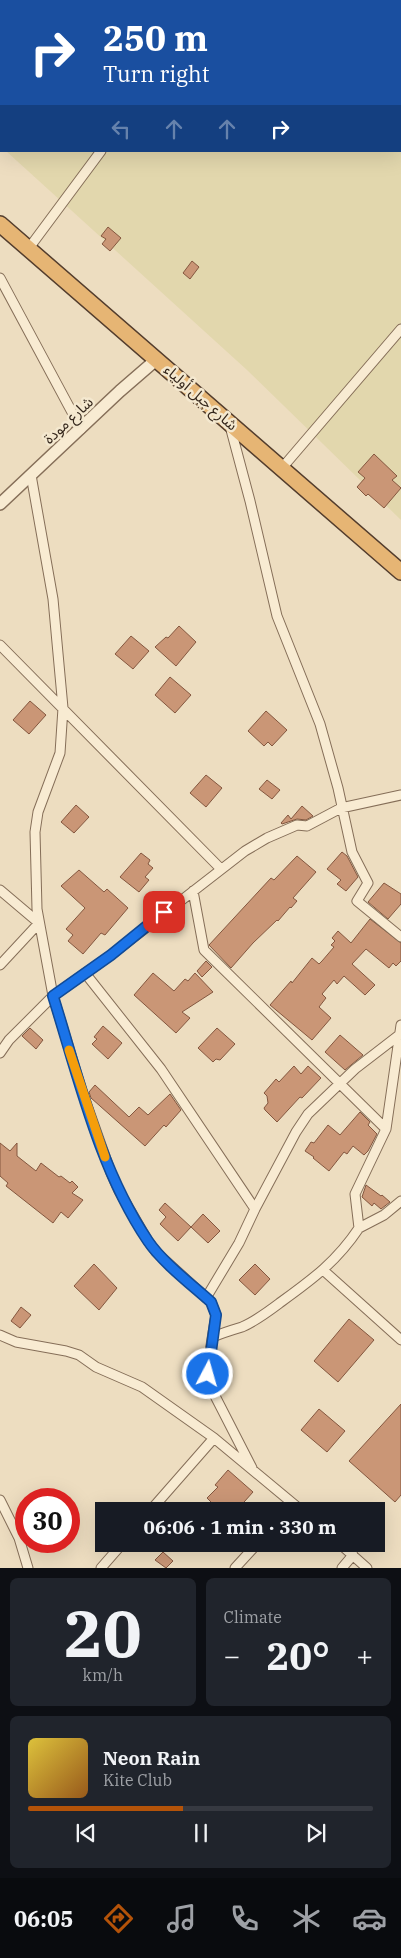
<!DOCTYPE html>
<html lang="en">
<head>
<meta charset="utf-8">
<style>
  body { margin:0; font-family:"IBM Plex Serif","Noto Sans Arabic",serif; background:#20242c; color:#f1f3f6; height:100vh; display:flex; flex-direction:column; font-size:19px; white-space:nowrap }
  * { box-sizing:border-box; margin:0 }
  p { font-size:16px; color:#9ea1a6 }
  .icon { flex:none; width:28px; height:28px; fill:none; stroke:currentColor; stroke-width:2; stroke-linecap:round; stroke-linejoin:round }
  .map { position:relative; height:1568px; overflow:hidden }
  .details { display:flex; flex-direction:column; gap:10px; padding:10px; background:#0d0f14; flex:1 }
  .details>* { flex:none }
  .banner { position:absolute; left:0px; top:0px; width:401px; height:152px; box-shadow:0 5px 20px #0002; background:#1a4fa0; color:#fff; overflow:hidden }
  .speed { position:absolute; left:15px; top:1488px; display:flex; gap:10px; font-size:25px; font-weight:700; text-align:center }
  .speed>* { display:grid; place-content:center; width:65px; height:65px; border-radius:50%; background:#171b24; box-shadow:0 5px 20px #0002; line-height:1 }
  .speed .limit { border:8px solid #d22; background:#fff; color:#111 }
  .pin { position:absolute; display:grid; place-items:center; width:42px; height:42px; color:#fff; margin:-21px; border-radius:10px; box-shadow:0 2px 8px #0006 }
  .me { position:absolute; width:55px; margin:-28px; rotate:6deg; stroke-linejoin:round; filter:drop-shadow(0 0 4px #0008) }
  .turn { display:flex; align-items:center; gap:18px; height:105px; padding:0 20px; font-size:22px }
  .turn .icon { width:65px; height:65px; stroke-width:2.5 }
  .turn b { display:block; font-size:35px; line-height:42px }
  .lanes { display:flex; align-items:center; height:48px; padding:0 20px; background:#0003; justify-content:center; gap:25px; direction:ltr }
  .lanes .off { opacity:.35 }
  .big { font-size:38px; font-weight:700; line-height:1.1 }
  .details .widget { flex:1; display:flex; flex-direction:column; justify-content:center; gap:8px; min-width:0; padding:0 18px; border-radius:8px; background:#20242c }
  .details .dial { align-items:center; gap:0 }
  .dial b { font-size:65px; line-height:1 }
  .song { display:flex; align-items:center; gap:15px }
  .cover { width:60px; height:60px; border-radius:8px; background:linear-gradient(135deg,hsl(50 70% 55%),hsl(30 70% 35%)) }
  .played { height:5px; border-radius:2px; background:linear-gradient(90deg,#b45309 45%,#363941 45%) }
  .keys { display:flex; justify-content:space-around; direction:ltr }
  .heat { display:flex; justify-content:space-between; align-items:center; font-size:28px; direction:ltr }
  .details .tiles { flex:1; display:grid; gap:10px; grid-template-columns:1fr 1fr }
  .widget:last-child { grid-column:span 2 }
  .trip { position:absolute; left:95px; top:1502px; width:290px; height:50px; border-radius:0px; background:#171b24; box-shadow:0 5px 20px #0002; font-weight:700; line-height:50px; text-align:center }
  .tabs { display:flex; height:80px; justify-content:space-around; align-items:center; background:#090b0e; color:#9ea1a6 }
  .tabs .icon { width:35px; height:35px }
  .tabs .active { color:#b45309 }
  .tabs b { font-size:22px; color:#f1f3f6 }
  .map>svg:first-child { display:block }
</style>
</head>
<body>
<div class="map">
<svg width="401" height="1568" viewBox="0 0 401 1568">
  <rect width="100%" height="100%" fill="#edddc0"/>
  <path fill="#e2d7ad" d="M 0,0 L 401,0 L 401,520 L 247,370 L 6,151 L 400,151 L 400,1 L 1,1 L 1,147 Z"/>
  <path fill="#ca9676" stroke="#84573f" d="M 108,227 L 121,238 L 110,251 L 102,244 L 106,239 L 101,236 Z
    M 192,261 L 199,267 L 190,279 L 183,273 Z
    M 374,454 L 397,476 L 392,480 L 401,488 L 384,508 L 368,494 L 366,496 L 357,487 L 365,478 L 358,472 Z
    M 179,626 L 196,642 L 176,666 L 155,647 L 166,637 L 168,638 Z
    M 131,636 L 149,651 L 133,669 L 115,654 Z
    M 170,677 L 191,695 L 175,713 L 155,695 Z
    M 30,701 L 46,715 L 29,734 L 13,720 Z
    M 266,711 L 287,730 L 272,746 L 268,742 L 264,746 L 248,731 Z
    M 206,775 L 222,788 L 206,807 L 190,793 Z
    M 267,780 L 280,790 L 272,799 L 259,789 Z
    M 76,805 L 89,817 L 74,833 L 61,822 Z
    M 302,806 L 313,816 L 306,820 L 297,819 L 282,824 L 281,823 L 288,815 L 291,819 Z
    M 342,852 L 347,856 L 358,877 L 346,891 L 337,884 L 341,880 L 327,869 Z
    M 141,853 L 150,860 L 148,864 L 153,868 L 145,877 L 149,880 L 139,892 L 120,877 Z
    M 297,856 L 316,872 L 293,898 L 297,901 L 291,908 L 290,907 L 278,921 L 277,920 L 253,943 L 231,968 L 209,945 L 271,878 L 274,880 Z
    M 79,870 L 104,892 L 107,889 L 128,908 L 105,935 L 101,933 L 83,954 L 68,941 L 73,935 L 66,929 L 85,908 L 61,886 Z
    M 384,883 L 401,894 L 401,904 L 388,919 L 368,902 Z
    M 370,919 L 401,943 L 401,961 L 396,966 L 393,963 L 389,968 L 366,949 L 352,964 L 375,985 L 365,995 L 344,976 L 337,984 L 334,980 L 322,994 L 326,998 L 319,1007 L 331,1018 L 312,1040 L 270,1005 L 291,981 L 292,983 L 312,958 L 319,964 L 322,961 L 334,947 L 331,945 L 335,941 L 332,938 L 338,931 L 351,943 Z
    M 206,961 L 212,967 L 202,977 L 197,971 Z
    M 153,973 L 174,991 L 185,979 L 188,981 L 195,973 L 213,992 L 182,1012 L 190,1018 L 176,1033 L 134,995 Z
    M 103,1026 L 122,1043 L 108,1059 L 92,1044 L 97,1039 L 94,1037 Z
    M 30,1028 L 43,1040 L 36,1049 L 22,1036 Z
    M 217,1028 L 235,1044 L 220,1060 L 216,1059 L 213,1062 L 198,1048 Z
    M 340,1035 L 363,1055 L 345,1070 L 325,1052 Z
    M 294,1066 L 301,1074 L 308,1066 L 321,1078 L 302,1098 L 300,1097 L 277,1122 L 265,1110 L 264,1108 L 268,1103 L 267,1096 L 264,1093 L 276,1079 L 279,1082 Z
    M 95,1085 L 129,1117 L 139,1107 L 148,1115 L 170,1094 L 181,1110 L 166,1127 L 164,1125 L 145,1146 L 91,1098 L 89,1092 Z
    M 360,1112 L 370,1122 L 368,1125 L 377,1134 L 368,1151 L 364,1155 L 353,1146 L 347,1154 L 344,1152 L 329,1171 L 313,1158 L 314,1157 L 305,1151 L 311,1142 L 314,1143 L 328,1125 L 340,1135 Z
    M 0,1143 L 10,1151 L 17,1143 L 17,1156 L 36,1171 L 41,1163 L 59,1177 L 61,1176 L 70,1183 L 72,1181 L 78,1187 L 72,1193 L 83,1200 L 68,1218 L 61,1212 L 53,1223 L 6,1186 L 8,1183 L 0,1176 Z
    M 366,1185 L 381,1196 L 382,1195 L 390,1202 L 381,1209 L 374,1203 L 372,1206 L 362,1197 Z
    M 165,1203 L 191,1227 L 178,1241 L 160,1224 L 166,1217 L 159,1210 Z
    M 203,1214 L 220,1231 L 208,1243 L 191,1227 Z
    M 94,1264 L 117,1288 L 99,1310 L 74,1286 Z
    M 255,1264 L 270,1279 L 255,1295 L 239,1280 Z
    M 21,1307 L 31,1315 L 20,1328 L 11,1321 Z
    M 349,1319 L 374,1340 L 338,1382 L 314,1361 Z
    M 401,1404 L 401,1495 L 395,1502 L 349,1461 Z
    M 319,1409 L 345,1431 L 327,1452 L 301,1430 Z
    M 228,1470 L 253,1492 L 236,1511 L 220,1511 L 207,1498 L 218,1487 L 215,1485 Z
    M 163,1552 L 173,1561 L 166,1568 L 155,1560 Z"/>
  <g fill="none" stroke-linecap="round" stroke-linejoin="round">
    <defs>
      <path id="minor" d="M 132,0 L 133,1
        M 29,248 L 101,151
        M 0,278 L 81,429
        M 230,426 L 250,501 L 277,616 L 320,724 L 338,788 L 352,852 L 368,883 L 357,901 L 401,937
        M 282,468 L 401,329
        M 31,475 L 53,599 L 63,708 L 60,753 L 38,812 L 35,832 L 37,909 L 53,996 L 82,1091 L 111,1173 L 119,1191 L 148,1241 L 156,1252 L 211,1302 L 216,1315 C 212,1340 205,1367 213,1392 L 252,1468
        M 0,645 L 220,868
        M 0,890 L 39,923 L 0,965
        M 193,891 L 204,950 L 386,1129
        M 85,973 L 161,1069 L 255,1209
        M 0,1053 L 9,1040 L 53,996 L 111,955 L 245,851 L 267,838 L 297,825 L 307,826 L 341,808 L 401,795
        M 359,1228 L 384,1215 L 401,1201
        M 323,1270 L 401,1340
        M 206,1298 L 239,1243 L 255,1209 L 296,1132 L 308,1114 L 355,1069 L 399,1035
        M 0,1335 L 16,1342 L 66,1351 L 79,1355 L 96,1367 L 142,1387 L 214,1438 L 302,1511
        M 213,1337 C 222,1333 232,1330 242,1327 C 256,1321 269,1311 281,1302 C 313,1279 337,1261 359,1228 L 355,1194 L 386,1129 L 401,1025
        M 0,1500 L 19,1538 L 28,1568
        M 150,1511 L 214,1438
        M 286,1511 L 293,1504
        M 340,1544 L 367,1568
        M 101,1568 L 122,1544
        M 235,1568 L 257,1544
        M 342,1568 L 353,1555"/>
      <path id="tertiary" d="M 0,504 L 120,391 L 157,359"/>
      <path id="trunk" d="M 0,224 L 401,572"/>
    </defs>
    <use href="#minor" stroke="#856e58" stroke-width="11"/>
    <use href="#tertiary" stroke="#856e58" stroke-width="14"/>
    <use href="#trunk" stroke="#533d2d" stroke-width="18"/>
    <use href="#minor" stroke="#f8ebd2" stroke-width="9"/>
    <use href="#tertiary" stroke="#f8ebd2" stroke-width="11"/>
    <use href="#trunk" stroke="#e6b574" stroke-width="15"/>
  </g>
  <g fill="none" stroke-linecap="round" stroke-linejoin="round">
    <defs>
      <path id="route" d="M 164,912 L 111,955 L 53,996 C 79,1079 99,1168 148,1241 C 162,1262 192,1285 211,1302 L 216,1315 L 208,1374"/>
    </defs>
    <use href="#route" stroke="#114b97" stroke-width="12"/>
    <use href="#route" stroke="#1a73e8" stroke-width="9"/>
    <path stroke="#f59e0b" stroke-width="9" d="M 69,1050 L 105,1157"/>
  </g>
  <g text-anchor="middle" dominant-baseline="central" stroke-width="5" stroke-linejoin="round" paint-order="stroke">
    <g font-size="15" fill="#35271c" stroke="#f4e8cf">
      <text transform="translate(201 397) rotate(41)">شارع جبل أولياء</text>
      <text transform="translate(68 420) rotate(-43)">شارع مودة</text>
    </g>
  </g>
</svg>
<div class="speed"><div class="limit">30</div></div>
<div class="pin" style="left:164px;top:912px;background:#d93025"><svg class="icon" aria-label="arrive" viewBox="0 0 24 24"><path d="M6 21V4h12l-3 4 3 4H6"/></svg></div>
<svg class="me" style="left:208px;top:1374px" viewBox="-20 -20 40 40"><circle r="17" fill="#1a73e8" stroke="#fff" stroke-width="3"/><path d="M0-11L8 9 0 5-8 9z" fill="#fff"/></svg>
<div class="trip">06:06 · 1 min · 330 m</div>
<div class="banner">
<div class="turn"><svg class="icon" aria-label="right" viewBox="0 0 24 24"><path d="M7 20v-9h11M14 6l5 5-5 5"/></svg><div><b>250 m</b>Turn right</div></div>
<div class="lanes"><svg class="icon off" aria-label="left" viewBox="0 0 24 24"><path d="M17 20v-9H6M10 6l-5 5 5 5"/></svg><svg class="icon off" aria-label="ahead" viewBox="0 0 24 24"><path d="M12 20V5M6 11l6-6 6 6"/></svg><svg class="icon off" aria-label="ahead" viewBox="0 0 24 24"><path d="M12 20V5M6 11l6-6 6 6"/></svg><svg class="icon" aria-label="right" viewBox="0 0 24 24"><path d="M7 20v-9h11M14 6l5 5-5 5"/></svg></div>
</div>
</div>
<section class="details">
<div class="tiles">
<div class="widget dial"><b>20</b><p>km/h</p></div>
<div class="widget"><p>Climate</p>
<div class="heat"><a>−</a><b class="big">20°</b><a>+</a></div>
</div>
<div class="widget">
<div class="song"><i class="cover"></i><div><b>Neon Rain</b><p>Kite Club</p></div></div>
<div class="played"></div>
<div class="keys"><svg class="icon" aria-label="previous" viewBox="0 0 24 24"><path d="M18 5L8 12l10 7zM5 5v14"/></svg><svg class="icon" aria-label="pause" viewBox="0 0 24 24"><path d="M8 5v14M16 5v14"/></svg><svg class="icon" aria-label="next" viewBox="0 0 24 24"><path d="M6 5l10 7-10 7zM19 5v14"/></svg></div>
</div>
</div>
</section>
<nav class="tabs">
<b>06:05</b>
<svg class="icon active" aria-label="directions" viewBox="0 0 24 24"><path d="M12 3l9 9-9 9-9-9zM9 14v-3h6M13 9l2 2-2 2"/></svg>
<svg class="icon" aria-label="music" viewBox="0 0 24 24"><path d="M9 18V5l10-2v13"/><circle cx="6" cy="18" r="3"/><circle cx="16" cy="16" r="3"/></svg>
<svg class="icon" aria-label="phone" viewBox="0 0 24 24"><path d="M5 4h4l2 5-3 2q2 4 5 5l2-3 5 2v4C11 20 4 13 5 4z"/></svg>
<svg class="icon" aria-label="climate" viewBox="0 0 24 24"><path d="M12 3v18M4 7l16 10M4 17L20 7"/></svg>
<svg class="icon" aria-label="car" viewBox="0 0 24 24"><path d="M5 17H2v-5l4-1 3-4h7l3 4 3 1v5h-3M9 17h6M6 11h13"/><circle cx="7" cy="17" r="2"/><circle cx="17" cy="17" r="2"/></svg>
</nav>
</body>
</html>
